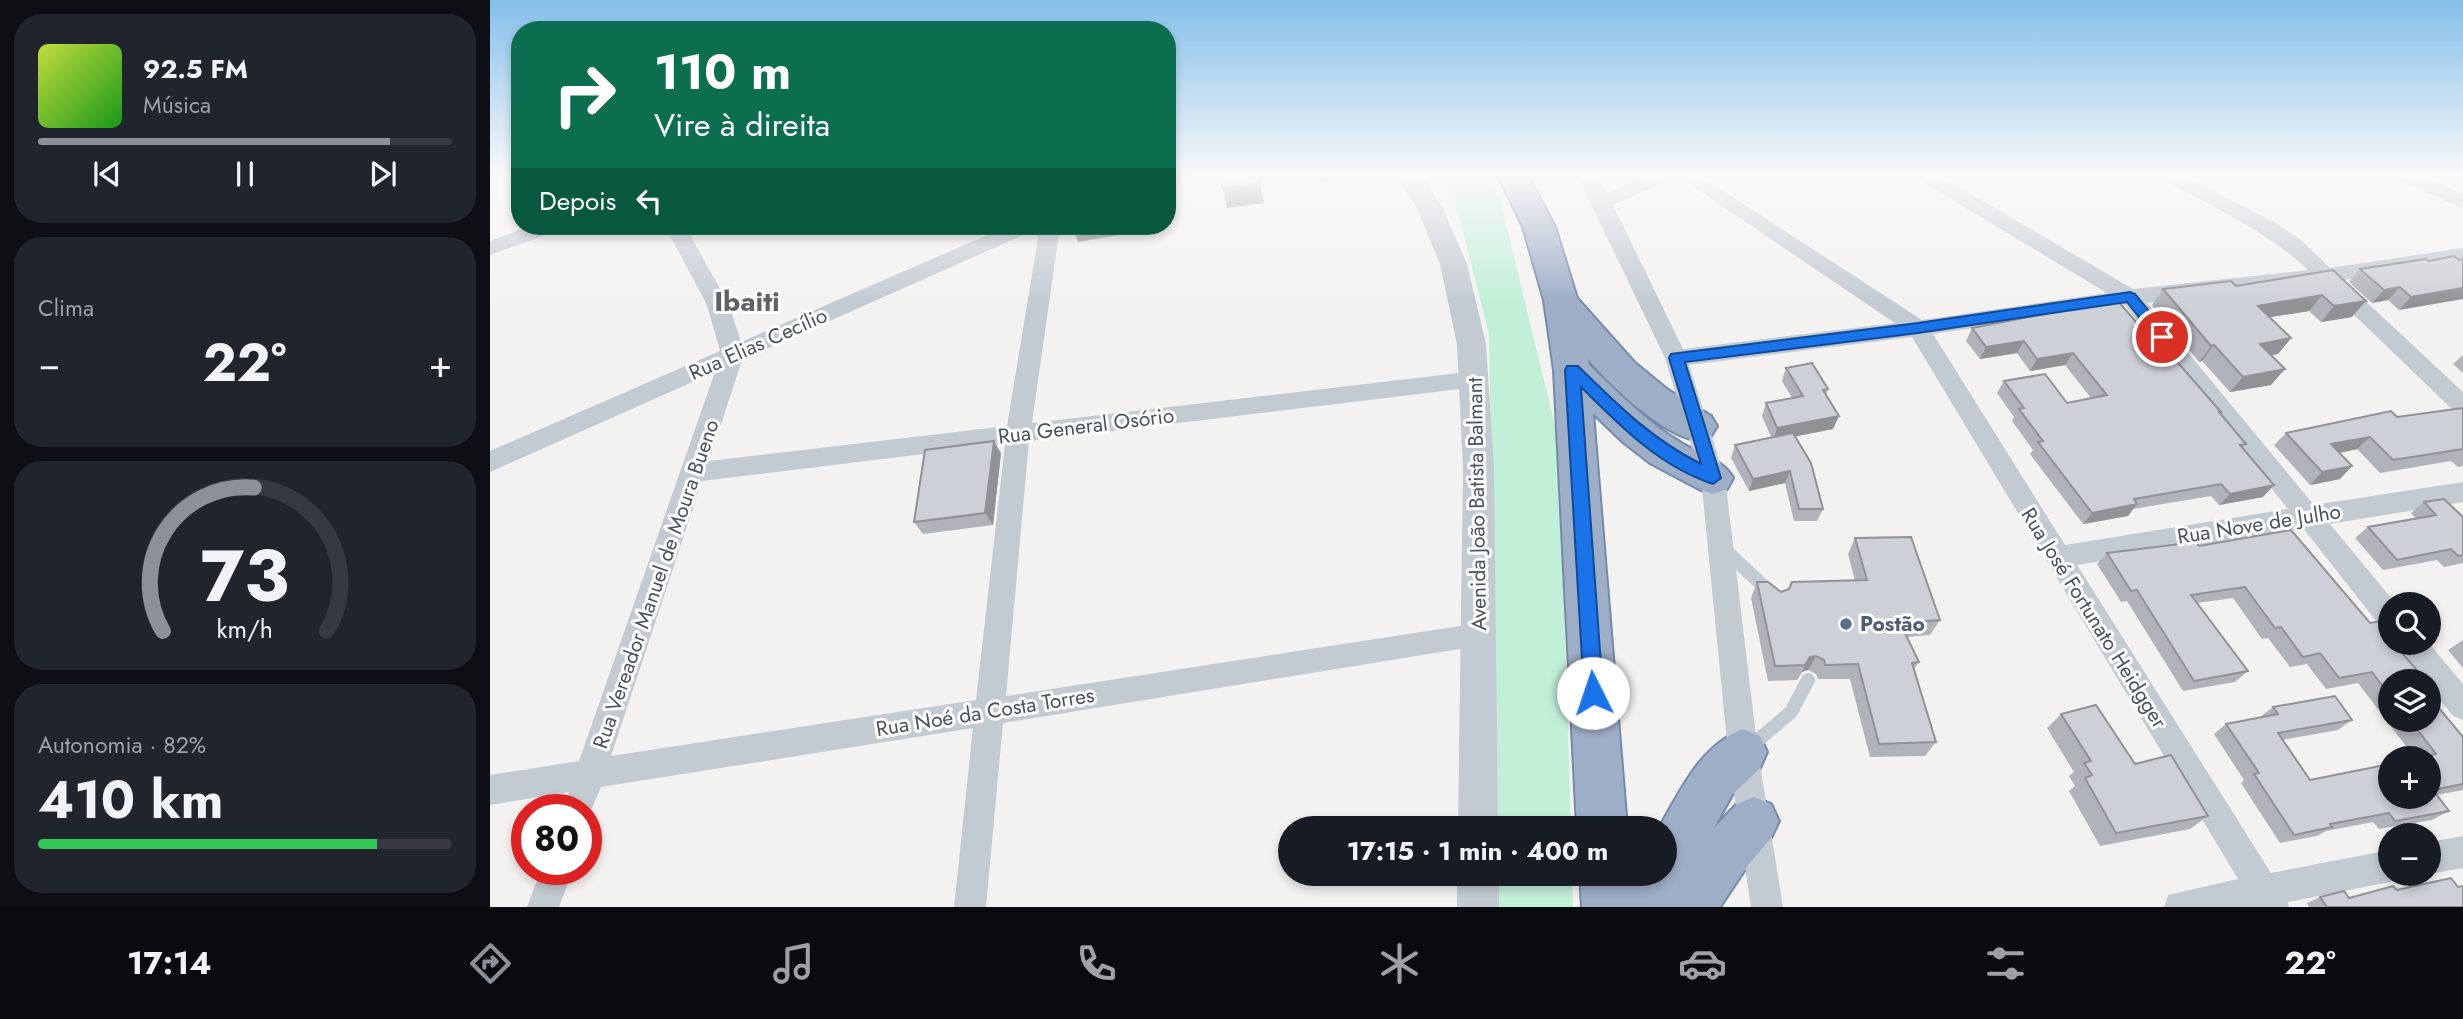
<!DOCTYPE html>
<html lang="pt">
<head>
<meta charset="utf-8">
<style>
  body { margin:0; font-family:Jost,sans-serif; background:#20242c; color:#f1f3f6; height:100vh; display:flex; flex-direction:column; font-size:26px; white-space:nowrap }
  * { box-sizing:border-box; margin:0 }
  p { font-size:23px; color:#9ea1a6 }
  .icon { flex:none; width:38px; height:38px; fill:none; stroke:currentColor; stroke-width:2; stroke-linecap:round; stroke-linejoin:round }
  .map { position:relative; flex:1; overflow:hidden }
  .drawer { display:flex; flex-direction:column; gap:14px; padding:14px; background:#0d0f14; width:490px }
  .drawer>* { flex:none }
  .guide { position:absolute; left:21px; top:21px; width:665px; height:214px; border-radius:28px; box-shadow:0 4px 10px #0003; background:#0b6e4f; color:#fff; overflow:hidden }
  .controls { position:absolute; left:1888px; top:592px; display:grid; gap:14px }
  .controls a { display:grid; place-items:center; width:63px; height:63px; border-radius:50%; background:#171b24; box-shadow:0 4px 10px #0003; font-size:35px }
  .speed { position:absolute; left:21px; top:794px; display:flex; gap:14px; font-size:35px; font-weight:700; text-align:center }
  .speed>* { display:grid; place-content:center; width:91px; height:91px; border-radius:50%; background:#171b24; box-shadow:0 4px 10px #0003; line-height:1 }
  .speed .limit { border:10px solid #d22; background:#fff; color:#111 }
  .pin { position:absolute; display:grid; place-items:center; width:60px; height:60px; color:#fff; margin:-30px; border:4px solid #fff; border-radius:50%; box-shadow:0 2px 7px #0007 }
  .me { position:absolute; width:77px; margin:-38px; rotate:356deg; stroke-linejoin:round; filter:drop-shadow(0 0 5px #0008) }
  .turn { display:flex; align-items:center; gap:24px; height:147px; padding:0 28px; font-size:32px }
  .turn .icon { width:91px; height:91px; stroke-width:2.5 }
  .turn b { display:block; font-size:49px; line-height:60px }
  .then { display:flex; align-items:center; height:66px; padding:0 28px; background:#0003; gap:14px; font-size:26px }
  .big { font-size:52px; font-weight:700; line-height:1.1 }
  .drawer .tile { flex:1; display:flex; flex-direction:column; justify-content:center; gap:10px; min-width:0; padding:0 24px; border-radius:28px; background:#20242c }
  .drawer .dial { align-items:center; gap:0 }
  .dial svg { height:182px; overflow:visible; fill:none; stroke:#363941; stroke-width:7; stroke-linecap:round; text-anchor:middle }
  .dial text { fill:#f1f3f6; stroke:none }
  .song { display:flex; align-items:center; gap:21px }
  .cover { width:84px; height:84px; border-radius:10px; background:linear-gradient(135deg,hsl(70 70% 55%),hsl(120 70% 35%)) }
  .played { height:7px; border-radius:4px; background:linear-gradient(90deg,#8c9099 85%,#363941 85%) }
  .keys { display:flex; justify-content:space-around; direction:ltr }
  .heat { display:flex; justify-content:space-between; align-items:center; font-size:38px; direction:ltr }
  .charge { height:10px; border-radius:5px; background:linear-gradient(90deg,#34c759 82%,#363941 0) }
  .trip { position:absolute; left:788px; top:816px; width:399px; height:70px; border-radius:35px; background:#171b24; box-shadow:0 4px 10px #0003; font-weight:700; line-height:70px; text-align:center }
  .menu { display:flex; height:112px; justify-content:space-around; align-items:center; background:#090b0e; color:#9ea1a6 }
  .menu .icon { width:49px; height:49px }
  .menu .on { color:#8c9099 }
  .menu b { font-size:32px; color:#f1f3f6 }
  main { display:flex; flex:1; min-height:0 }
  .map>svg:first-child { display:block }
</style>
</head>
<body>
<main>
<section class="drawer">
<div class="tile">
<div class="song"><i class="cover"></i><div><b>92.5 FM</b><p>Música</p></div></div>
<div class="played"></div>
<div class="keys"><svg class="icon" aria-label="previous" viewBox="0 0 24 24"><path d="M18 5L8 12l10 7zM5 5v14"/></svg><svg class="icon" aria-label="pause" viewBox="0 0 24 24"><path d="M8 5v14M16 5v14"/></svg><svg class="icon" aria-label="next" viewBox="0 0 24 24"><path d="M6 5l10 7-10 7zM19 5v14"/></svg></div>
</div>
<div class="tile"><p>Clima</p>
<div class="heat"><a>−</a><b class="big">22°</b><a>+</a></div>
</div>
<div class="tile dial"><svg viewBox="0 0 100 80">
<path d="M14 69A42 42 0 1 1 86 69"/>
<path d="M14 69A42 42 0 0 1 54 6" stroke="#8c9099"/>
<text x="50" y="56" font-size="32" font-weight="700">73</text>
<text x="50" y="72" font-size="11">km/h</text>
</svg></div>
<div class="tile"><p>Autonomia · 82%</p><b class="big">410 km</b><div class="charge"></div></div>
</section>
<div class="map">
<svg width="1973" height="907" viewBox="0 0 1973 907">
  <rect width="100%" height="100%" fill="#f4f2f1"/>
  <path fill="#c1efd8" d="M 949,177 L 996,177 L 1009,195 L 1069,442 L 1081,828 L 1008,828 L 999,334 L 965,201 Z
    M 1009,873 L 1082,873 L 1083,907 L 1009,907 Z"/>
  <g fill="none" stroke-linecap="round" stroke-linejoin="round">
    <defs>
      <path id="trunk" d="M 1009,177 L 1039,177 L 1065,227 L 1087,298 L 1145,363 L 1178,390 L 1221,416 L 1227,426 L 1221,436 C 1216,438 1211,440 1206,440 C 1172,435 1119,384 1098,359 L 1099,365 C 1132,396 1163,429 1204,450 C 1219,458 1235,463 1243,478 L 1237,489 L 1223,494 L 1209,489 L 1160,463 L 1133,442 L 1103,413 L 1137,828 L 1087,828 L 1064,370 L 1054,300 L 1033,227 Z
        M 1253,729 L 1270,736 L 1277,752 L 1270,768 L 1242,795 L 1224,828 L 1247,804 L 1264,797 L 1281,804 L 1289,821 L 1281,838 L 1258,865 L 1230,907 L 1092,907 L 1090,873 L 1174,873 L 1174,828 L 1169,828 C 1191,790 1210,746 1253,729 Z"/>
    </defs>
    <use href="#trunk" stroke="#758aab" stroke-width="4"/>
    <path stroke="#c2cad2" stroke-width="14" d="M 1234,549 L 1282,594
      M 1260,747 L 1301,712 L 1318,680"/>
    <path fill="#c2cad2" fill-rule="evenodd" d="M 1088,177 L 1108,177 L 1117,193 L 1154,177 L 1180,177 L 1177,181 L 1123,205 L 1193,349 L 1405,323 L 1189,177 L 1212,177 L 1432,320 L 1617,293 L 1431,181 L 1428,177 L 1452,177 L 1643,289 L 1818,270 C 1777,231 1725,208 1675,181 L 1672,177 L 1697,177 L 1784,222 L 1811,240 L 1840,268 L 1973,248 L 1973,262 L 1853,280 L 1973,392 L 1973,415 L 1965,412 L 1831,283 L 1657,303 L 1824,505 L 1973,482 L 1973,502 L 1840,524 L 1906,604 L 1900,604 L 1900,629 L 1890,626 L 1813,528 L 1587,565 L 1781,873 L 1900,850 L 1900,873 L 1913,873 L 1911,877 L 1900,882 L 1798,902 L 1799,907 L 1674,907 L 1678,895 L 1748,879 L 1422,337 L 1199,365 L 1235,478 L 1268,752 L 1293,907 L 1261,907 L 1238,752 L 1211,478 L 1175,358 ZM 1635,305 L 1798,509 L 1575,545 L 1443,334 Z
      M 1908,177 L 1934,177 L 1973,194 L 1973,208 L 1911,181 Z
      M 40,226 L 69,226 L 66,231 L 0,255 L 0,241 Z
      M 175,226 L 195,226 L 239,305 L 251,342 L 518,226 L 545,226 L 542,231 L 252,360 L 219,461 L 517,426 L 550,226 L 570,226 L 542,423 L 986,371 L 994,373 L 998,379 L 994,385 L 986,387 L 539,441 L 516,696 L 990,623 L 1000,626 L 1004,635 L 1000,644 L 513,723 L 496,907 L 464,907 L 483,728 L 111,787 L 96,822 L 96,810 L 73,810 L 79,792 L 0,805 L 0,775 L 89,761 L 225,372 L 0,472 L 0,451 L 230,351 L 217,305 ZM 515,444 L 486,700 L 121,756 L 212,481 Z
      M 1907,642 L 1938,642 L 1973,684 L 1973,720 L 1963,716 L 1939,686 L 1939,681 L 1935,681 Z
      M 1973,836 L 1973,868 L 1939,874 L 1937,873 L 1939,842 Z
      M 51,870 L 83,870 L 69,907 L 37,907 Z"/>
    <path fill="#c2cad2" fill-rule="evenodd" d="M 906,177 L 932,177 L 952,206 L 977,264 L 996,344 L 1004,468 L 1008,828 L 968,828 L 973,468 L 967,344 L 950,264 L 926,206 Z
      M 967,873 L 1009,873 L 1009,907 L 967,907 Z"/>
    <use href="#trunk" fill="#9eaec7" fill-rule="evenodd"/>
  </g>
  <path fill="#b0b3b9" d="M 1964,256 L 1909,310 L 1898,300 L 1882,303 L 1859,282 L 1870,269 L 1939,261 Z
    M 1843,270 L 1862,317 L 1831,322 L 1819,311 L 1780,317 L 1801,338 L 1788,354 L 1781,355 L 1781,385 L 1740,392 L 1712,361 L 1709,362 L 1662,305 L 1673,289 L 1746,286 Z
    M 1482,328 L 1653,330 L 1690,354 L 1686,360 L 1731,412 L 1730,414 L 1756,444 L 1752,448 L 1773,497 L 1729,505 L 1721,496 L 1643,509 L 1638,516 L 1593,524 L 1540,454 L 1543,450 L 1522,421 L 1524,417 L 1507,393 L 1514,381 L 1577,403 L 1601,398 L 1575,365 L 1540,371 L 1527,353 L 1490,359 L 1476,341 Z
    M 1973,355 L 1973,373 L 1963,364 Z
    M 1296,368 L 1338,389 L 1336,395 L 1343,429 L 1305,436 L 1333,509 L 1327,521 L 1304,521 L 1295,483 L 1259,491 L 1241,458 L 1245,445 L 1281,437 L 1272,416 L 1276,403 L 1302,398 L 1292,381 Z
    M 1973,408 L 1973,466 L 1968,467 L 1961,461 L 1890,473 L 1867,449 L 1850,453 L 1862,466 L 1850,479 L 1820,485 L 1784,445 L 1796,433 Z
    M 511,453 L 503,525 L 433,534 L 424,522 Z
    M 1934,502 L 1973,517 L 1973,563 L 1954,567 L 1947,560 L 1893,570 L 1865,538 L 1878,527 L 1926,519 L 1921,513 Z
    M 1365,538 L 1450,620 L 1440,635 L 1416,637 L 1429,662 L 1424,669 L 1446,742 L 1435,756 L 1380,757 L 1360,679 L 1328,679 L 1326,674 L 1318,670 L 1312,672 L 1307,680 L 1278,681 L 1261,598 L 1267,582 L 1291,592 L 1365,581 L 1358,554 Z
    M 1709,546 L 1880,623 L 1918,646 L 1911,651 L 1900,681 L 1900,719 L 1939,719 L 1973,737 L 1973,790 L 1946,795 L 1959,811 L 1942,820 L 1889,829 L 1883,822 L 1836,831 L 1827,836 L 1790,843 L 1751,783 L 1754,780 L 1724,734 L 1736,724 L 1770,717 L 1783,707 L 1862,720 L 1848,730 L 1792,740 L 1820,780 L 1939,758 L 1925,758 L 1868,683 L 1836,689 L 1817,664 L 1800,667 L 1778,638 L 1772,639 L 1743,598 L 1707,603 L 1758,671 L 1745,682 L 1693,691 L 1637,601 L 1631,602 L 1607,564 L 1617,553 Z
    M 1973,640 L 1973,668 L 1958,650 Z
    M 1571,714 L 1645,764 L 1718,816 L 1700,829 L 1610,846 L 1579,791 L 1585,786 L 1579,776 L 1584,772 L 1557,728 Z
    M 1968,887 L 1973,907 L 1819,907 L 1817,903 L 1830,897 L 1859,898 L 1907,890 Z"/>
  <path fill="#909296" d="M 769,177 L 774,203 L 737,208 L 733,189 Z
    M 832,177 L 843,177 L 832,182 Z
    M 606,226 L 652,226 L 652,231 L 588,242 L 583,229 Z
    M 1910,287 L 1898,300 L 1882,303 L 1894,290 Z
    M 1973,288 L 1973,299 L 1909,310 L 1921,297 Z
    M 1832,295 L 1819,311 L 1756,321 L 1768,306 Z
    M 1876,301 L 1862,317 L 1831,322 L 1844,306 Z
    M 1801,338 L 1788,354 L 1757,359 L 1770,344 Z
    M 1534,341 L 1527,353 L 1490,359 L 1496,347 Z
    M 1724,345 L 1712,361 L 1709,362 L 1721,346 Z
    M 1583,353 L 1575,365 L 1540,371 L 1547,359 Z
    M 1795,369 L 1781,385 L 1740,392 L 1753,377 Z
    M 1349,416 L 1343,429 L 1283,441 L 1287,428 Z
    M 1880,437 L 1867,449 L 1829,457 L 1841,444 Z
    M 504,441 L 511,453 L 503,525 L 495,513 Z
    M 1862,466 L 1850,479 L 1820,485 L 1832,472 Z
    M 1300,471 L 1295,483 L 1259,491 L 1263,479 Z
    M 1784,485 L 1773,497 L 1729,505 L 1740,494 Z
    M 1647,504 L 1638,516 L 1593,524 L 1602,513 Z
    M 1326,656 L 1318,670 L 1312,672 L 1307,680 L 1320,657 Z"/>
  <path fill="#cdd0d7" stroke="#909296" stroke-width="2" d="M 731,177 L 769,177 L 770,183 L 733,189 Z
    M 583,226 L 606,226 L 583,229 Z
    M 1964,256 L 1969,260 L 1973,259 L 1973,288 L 1921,297 L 1910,287 L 1894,290 L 1870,269 L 1936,259 L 1939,261 Z
    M 1843,270 L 1876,301 L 1844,306 L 1832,295 L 1768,306 L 1801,338 L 1770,344 L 1795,369 L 1753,377 L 1724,345 L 1721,346 L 1673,289 L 1741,281 L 1746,286 Z
    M 1627,300 L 1653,330 L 1668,328 L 1690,354 L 1682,356 L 1731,412 L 1729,412 L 1756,444 L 1750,445 L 1784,485 L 1740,494 L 1731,484 L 1644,499 L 1647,504 L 1602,513 L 1548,442 L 1553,441 L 1529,409 L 1534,408 L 1514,381 L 1555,374 L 1577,403 L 1617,395 L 1583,353 L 1547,359 L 1534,341 L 1496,347 L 1482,328 Z
    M 1322,363 L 1338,389 L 1333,390 L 1349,416 L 1287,428 L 1276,403 L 1313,396 L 1296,368 Z
    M 1973,408 L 1973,449 L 1903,460 L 1880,437 L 1841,444 L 1862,466 L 1832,472 L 1796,433 L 1901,411 L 1907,417 Z
    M 1303,433 L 1321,463 L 1333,509 L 1309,509 L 1300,471 L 1263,479 L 1245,445 Z
    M 504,441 L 495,513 L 424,522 L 435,450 Z
    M 1954,499 L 1973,517 L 1973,555 L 1968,556 L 1961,549 L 1907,560 L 1878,527 L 1946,515 L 1934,502 Z
    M 1801,530 L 1880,623 L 1896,620 L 1900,625 L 1900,642 L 1914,642 L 1918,646 L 1908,648 L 1936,681 L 1900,681 L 1900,696 L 1882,672 L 1849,678 L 1830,653 L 1813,657 L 1791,627 L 1785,628 L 1755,587 L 1701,595 L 1758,671 L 1704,681 L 1647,590 L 1641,591 L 1617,553 L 1706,542 L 1709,546 Z
    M 1421,537 L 1450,620 L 1410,623 L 1429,662 L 1422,663 L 1446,742 L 1389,744 L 1368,664 L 1335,665 L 1334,660 L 1326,656 L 1320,657 L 1315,665 L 1285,666 L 1267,582 L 1278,582 L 1291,592 L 1299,589 L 1302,582 L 1377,580 L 1365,538 Z
    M 1845,696 L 1862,720 L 1788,733 L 1820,780 L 1900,764 L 1900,796 L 1939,796 L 1939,758 L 1930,758 L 1946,754 L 1919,719 L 1939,719 L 1939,696 L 1973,737 L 1973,784 L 1943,790 L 1959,811 L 1905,821 L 1899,813 L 1840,824 L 1842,827 L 1804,835 L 1764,774 L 1769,773 L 1736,724 L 1788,714 L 1783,707 Z
    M 1606,705 L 1645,764 L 1681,755 L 1718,816 L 1626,833 L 1595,778 L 1602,775 L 1594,763 L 1601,761 L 1571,714 Z
    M 1961,878 L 1968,887 L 1973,886 L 1973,907 L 1837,907 L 1830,897 L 1854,891 L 1859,898 L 1903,886 L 1907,890 Z"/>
  <linearGradient id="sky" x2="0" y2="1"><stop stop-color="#84bfea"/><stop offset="0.58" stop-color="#faf9f9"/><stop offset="1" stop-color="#faf9f9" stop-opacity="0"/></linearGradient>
  <rect width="1973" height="304" fill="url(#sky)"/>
  <path fill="#1a73e8" stroke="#114b97" stroke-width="2" d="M 1640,292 L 1645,294 L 1677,333 L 1680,337 L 1677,340 L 1667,340 L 1637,302 L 1428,333 L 1195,362 L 1231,478 L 1223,484 C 1169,466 1130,426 1091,387 L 1113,693 L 1110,699 L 1103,701 L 1097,699 L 1094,693 L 1075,370 L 1077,366 L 1088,366 C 1128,405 1160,438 1211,464 L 1179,358 L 1181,354 L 1428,323 Z"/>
  <circle fill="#5c6f8a" stroke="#fff" stroke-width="2.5" cx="1356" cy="624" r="7"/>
  <g text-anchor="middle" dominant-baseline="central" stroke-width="6" stroke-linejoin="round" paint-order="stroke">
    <g font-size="21" fill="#49525f" stroke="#fff">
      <text transform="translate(268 344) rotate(-24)">Rua Elias Cecílio</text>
      <text transform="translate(596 426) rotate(-7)">Rua General Osório</text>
      <text transform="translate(987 504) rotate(-91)">Avenida João Batista Balmant</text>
      <text transform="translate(1769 524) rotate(-9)">Rua Nove de Julho</text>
      <text transform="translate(166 584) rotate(-71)">Rua Vereador Manuel de Moura Bueno</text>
      <text transform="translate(1604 618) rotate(58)">Rua José Fortunato Heidgger</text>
      <text transform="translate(495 712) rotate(-9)">Rua Noé da Costa Torres</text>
    </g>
    <g font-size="21" font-weight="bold" fill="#4e5e75" stroke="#fff" text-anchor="start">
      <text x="1370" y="624">Postão</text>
    </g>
    <g font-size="28" font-weight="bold" fill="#5e6166" stroke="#fff">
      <text x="257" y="301">Ibaiti</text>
    </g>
  </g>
</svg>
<div class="controls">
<a><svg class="icon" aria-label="search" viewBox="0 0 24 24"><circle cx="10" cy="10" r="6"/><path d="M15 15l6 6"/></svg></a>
<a><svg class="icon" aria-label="layers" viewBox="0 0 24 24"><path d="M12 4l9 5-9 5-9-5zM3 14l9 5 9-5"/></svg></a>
<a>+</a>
<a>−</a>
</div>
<div class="speed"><div class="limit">80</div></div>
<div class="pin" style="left:1672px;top:337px;background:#d93025"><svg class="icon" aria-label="arrive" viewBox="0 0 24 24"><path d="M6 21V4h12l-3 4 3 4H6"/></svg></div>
<svg class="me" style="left:1103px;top:693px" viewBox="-20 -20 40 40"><circle r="19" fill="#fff"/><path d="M0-13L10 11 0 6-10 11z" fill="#1a73e8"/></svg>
<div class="trip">17:15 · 1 min · 400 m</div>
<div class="guide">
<div class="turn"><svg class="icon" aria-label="right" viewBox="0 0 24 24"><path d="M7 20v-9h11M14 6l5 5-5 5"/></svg><div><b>110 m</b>Vire à direita</div></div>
<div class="then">Depois<svg class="icon" aria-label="left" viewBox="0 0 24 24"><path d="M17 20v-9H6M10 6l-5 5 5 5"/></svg></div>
</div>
</div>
</main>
<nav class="menu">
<b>17:14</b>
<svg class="icon on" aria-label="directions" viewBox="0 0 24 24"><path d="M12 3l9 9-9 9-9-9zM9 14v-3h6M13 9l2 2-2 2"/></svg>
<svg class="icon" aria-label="music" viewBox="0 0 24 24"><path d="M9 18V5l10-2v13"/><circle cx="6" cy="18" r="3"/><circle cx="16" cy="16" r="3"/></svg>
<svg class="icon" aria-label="phone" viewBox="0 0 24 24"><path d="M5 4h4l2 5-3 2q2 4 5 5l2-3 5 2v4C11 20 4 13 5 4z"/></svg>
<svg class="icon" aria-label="climate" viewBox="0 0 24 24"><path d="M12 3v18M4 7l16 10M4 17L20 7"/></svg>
<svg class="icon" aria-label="car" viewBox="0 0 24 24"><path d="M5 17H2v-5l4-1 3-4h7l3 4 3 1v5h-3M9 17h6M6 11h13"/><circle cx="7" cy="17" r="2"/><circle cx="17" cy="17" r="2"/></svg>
<svg class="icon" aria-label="filters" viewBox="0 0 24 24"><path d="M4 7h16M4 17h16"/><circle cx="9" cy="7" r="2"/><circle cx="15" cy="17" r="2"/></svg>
<b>22°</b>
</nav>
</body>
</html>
